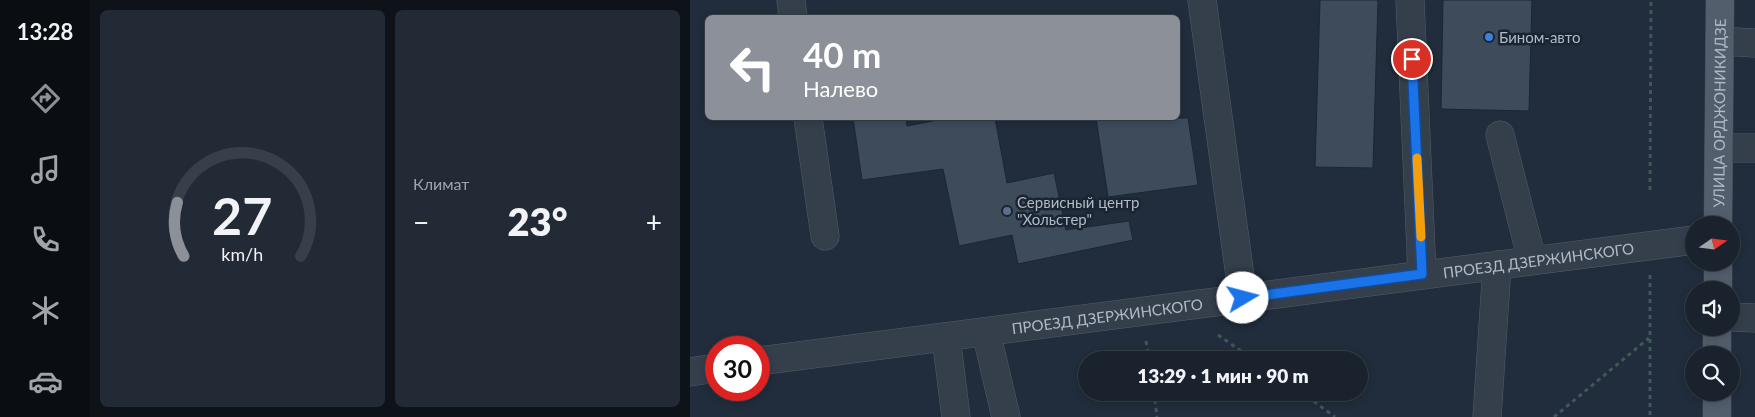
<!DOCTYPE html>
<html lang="ru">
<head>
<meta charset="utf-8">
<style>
  body { margin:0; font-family:Lato,sans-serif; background:#222a35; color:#f1f3f6; height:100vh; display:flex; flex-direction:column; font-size:19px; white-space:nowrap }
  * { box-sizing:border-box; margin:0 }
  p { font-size:16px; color:#9fa4aa }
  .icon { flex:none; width:28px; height:28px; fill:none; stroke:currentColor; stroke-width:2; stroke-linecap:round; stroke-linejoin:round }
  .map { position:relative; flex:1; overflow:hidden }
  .panel { display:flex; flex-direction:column; gap:10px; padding:10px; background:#0e1319; width:600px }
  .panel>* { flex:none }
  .hud { position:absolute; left:15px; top:15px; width:475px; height:105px; border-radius:8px; box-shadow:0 2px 8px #0003,0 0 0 1px #373f49; background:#8c9099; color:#fff; overflow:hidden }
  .needle { width:32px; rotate:76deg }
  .tools { position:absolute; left:995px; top:216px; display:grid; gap:10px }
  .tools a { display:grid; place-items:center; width:55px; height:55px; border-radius:50%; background:#19222d; box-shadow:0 2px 8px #0003,0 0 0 1px #373f49; font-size:25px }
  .speed { position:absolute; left:15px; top:336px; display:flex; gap:10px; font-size:25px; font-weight:700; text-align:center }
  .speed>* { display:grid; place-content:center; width:65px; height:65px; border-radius:50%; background:#19222d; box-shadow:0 2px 8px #0003,0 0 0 1px #373f49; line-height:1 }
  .speed .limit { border:8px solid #d22; background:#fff; color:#111 }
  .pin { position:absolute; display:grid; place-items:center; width:42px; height:42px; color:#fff; margin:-21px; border:2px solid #fff; border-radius:50%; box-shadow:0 1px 5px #0007 }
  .me { position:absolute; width:55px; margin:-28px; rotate:82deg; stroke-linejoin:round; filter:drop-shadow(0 0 4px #0008) }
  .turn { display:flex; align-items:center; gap:18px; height:105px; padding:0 15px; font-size:22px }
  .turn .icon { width:65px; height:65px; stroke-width:2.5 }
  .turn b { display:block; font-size:35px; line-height:42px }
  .big { font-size:38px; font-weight:800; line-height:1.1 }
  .panel .widget { flex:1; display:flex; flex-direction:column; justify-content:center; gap:8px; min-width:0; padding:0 18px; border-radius:8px; background:#222a35 }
  .panel .dial { align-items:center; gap:0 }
  .dial svg { height:130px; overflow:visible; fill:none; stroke:#373f49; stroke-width:7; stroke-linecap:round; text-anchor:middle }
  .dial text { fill:#f1f3f6; stroke:none }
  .heat { display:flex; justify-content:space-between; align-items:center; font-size:28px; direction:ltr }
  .panel .tiles { flex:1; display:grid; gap:10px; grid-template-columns:repeat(2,1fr) }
  .trip { position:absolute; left:388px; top:351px; width:290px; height:50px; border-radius:25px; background:#19222d; box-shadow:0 2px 8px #0003,0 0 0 1px #373f49; font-weight:800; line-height:50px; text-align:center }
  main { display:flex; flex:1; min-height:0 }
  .menu { display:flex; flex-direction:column; width:90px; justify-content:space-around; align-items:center; background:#0a0e12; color:#9fa4aa }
  .menu .icon { width:35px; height:35px }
  .menu .active { color:#8c9099 }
  .menu b { font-size:22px; color:#f1f3f6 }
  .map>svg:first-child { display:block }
</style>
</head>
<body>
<main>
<nav class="menu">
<b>13:28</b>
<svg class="icon active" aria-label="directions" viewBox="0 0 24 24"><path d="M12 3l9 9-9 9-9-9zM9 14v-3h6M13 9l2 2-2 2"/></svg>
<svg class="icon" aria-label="music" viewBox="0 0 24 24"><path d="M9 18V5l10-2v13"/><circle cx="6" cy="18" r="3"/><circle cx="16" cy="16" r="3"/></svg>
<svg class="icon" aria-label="phone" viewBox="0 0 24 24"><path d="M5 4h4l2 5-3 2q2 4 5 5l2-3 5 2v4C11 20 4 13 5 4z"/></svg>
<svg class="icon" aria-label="climate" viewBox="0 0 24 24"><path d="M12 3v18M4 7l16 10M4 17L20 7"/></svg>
<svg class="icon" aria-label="car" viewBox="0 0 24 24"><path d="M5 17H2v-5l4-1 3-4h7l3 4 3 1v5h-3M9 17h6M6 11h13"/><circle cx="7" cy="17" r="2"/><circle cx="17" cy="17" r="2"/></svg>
</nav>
<section class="panel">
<div class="tiles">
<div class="widget dial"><svg viewBox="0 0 100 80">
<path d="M14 69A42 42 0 1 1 86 69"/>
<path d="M14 69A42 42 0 0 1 10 36" stroke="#8c9099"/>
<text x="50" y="56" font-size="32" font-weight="700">27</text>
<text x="50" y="72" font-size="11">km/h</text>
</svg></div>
<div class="widget"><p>Климат</p>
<div class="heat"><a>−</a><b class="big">23°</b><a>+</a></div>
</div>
</div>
</section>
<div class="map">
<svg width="1065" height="417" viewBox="0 0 1065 417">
  <rect width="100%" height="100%" fill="#212d3c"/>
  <path fill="#3d4b5b" stroke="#1d2633" d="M 630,0 L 688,0 L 683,168 L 625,167 Z
    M 753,0 L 842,0 L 839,111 L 751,109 Z
    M 163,118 L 216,118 L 217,126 L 258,118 L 305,118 L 317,183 L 364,173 L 376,230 L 439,221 L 443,240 L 328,264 L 322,235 L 269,246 L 253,169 L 172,180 Z
    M 406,118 L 498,118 L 508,185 L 418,197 Z"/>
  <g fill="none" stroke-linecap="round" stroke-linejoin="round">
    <defs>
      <g id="minor">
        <path d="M 101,0 L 103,18"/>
        <path d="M 512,0 L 553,298"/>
        <path d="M 720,0 L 732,274"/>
        <path d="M 1030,41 L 1065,43"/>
        <path d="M 118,118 L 135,236"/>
        <path d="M 810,135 L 842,260"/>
        <path d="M 1029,148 L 1065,148"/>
        <path d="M 1041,317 L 1065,318"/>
        <path d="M 296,332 L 316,417"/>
        <path d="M 256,337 L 266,417"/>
        <path id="s1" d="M 69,361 L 1004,240"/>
        <path d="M 0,372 L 26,368"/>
        <path d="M 797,417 L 807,265"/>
      </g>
      <g id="major">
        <path id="s2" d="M 1028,225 L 1030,0"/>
        <path d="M 1028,290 L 1028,262"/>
        <path d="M 1027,355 L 1027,328"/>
        <path d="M 1027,417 L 1027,392"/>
      </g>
    </defs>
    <use href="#minor" stroke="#535d6a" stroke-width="29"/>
    <use href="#major" stroke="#3f4855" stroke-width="29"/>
    <path stroke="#41575a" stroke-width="3" stroke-dasharray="4 4" stroke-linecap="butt" d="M 960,190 L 961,0
      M 960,275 L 960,417
      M 528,335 L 564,360
      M 456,341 L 459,360
      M 464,392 L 467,417
      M 611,392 L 645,417
      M 864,417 L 959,338"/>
    <use href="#minor" stroke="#353f4c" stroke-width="28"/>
    <use href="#major" stroke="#535e6c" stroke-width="28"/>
  </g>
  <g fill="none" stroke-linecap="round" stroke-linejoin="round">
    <defs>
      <path id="route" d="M 553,298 L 732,274 L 722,59"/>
    </defs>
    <use href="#route" stroke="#114b97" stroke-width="12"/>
    <use href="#route" stroke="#1a73e8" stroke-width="9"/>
    <path stroke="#f59e0b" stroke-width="9" d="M 727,158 L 731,237"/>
  </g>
  <circle fill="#3f7fe0" stroke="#1b2431" stroke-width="2" cx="799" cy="37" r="5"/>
  <circle fill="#5c6f8a" stroke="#1b2431" stroke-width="2" cx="317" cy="211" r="5"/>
  <g text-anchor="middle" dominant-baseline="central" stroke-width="5" stroke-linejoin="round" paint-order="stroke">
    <g font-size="15" fill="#b0bac8" stroke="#1b2431" text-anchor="start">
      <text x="809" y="37">Бином-авто</text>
      <text x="327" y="202">Сервисный центр<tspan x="327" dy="17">"Хольстер"</tspan></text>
    </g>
    <g font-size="15" fill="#b0bac8" stroke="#1b2431">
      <text stroke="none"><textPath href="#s2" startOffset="112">УЛИЦА ОРДЖОНИКИДЗЕ</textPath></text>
      <text stroke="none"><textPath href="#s1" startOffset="786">ПРОЕЗД ДЗЕРЖИНСКОГО</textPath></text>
      <text stroke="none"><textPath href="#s1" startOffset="351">ПРОЕЗД ДЗЕРЖИНСКОГО</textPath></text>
    </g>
  </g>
</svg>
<div class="tools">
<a><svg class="needle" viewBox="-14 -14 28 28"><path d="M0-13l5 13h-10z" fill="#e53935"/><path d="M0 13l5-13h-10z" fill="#9fa4aa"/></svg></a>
<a><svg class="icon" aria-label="sound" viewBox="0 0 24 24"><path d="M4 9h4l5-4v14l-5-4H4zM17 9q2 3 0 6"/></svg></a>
<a><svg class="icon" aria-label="search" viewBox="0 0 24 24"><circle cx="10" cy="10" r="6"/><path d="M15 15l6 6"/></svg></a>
</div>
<div class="speed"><div class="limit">30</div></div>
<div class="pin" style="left:722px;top:59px;background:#d93025"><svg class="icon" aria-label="arrive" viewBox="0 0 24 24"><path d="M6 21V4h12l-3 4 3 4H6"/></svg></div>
<svg class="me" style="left:553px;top:298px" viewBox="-20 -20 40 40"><circle r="19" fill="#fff"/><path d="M0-13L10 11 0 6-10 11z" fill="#1a73e8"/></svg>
<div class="trip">13:29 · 1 мин · 90 m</div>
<div class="hud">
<div class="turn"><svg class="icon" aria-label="left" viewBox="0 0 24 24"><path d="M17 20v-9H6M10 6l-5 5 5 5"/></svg><div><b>40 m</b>Налево</div></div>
</div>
</div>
</main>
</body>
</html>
